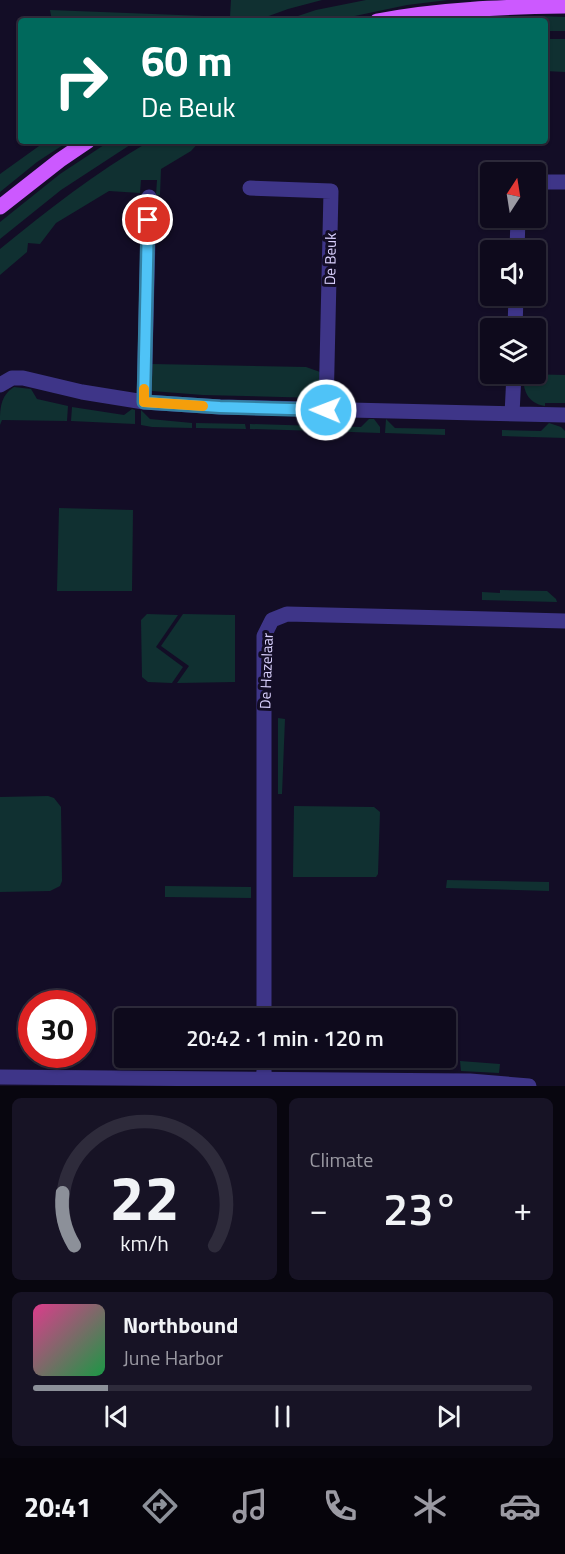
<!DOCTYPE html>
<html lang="en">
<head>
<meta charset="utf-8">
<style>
  body { margin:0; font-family:"Titillium Web",sans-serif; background:#171325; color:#f1f3f6; height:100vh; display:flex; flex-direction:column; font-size:22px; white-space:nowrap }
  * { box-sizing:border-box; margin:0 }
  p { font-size:20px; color:#9b9aa3 }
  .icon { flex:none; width:33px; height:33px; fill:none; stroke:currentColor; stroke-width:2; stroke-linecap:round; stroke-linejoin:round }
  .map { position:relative; height:1086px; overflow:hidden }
  .drawer { display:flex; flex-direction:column; gap:12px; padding:12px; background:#08060f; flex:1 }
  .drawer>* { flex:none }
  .guide { position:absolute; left:18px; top:18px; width:530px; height:126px; border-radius:6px; box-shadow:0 2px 4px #0004,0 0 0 2px #2e2b3b; background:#00695c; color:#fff; overflow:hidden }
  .needle { width:39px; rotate:12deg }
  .tools { position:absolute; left:480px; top:162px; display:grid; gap:12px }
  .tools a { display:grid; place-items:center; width:66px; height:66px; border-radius:6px; background:#0e0a1c; box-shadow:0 2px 4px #0004,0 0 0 2px #2e2b3b; font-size:30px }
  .speed { position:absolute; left:18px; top:990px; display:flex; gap:12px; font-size:30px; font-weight:700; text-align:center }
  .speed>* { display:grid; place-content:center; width:78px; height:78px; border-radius:50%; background:#0e0a1c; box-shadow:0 2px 4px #0004,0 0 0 2px #2e2b3b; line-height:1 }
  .speed .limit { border:9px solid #d22; background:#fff; color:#111 }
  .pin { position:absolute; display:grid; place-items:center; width:51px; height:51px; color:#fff; margin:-26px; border:3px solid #fff; border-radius:50%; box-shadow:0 2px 6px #0007 }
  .me { position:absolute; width:66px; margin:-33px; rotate:271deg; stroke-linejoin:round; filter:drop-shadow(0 0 4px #0008) }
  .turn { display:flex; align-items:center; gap:21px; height:126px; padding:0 24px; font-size:27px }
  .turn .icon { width:78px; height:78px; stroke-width:2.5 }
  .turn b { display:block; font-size:42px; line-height:51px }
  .big { font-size:45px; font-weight:600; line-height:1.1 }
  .drawer .tile { flex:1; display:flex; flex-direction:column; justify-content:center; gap:9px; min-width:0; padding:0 21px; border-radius:9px; background:#171325 }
  .drawer .dial { align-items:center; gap:0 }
  .dial svg { height:156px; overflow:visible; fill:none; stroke:#2e2b3b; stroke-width:7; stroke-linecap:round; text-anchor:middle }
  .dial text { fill:#f1f3f6; stroke:none }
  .song { display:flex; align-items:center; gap:18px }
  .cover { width:72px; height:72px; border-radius:9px; background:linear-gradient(135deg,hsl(330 70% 55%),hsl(140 70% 35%)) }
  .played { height:6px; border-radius:3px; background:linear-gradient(90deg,#8c9099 15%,#2e2b3b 15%) }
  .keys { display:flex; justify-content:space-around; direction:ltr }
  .heat { display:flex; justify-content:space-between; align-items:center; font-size:33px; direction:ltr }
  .drawer .tiles { flex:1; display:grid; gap:12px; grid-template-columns:1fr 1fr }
  .tile:last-child { grid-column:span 2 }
  .trip { position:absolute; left:114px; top:1008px; width:342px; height:60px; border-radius:6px; background:#0e0a1c; box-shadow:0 2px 4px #0004,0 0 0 2px #2e2b3b; font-weight:600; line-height:60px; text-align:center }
  .tabs { display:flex; height:96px; justify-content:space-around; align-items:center; background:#06040b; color:#9b9aa3 }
  .tabs .icon { width:42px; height:42px }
  .tabs .on { color:#8c9099 }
  .tabs b { font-size:27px; color:#f1f3f6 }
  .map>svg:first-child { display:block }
</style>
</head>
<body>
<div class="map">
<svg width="565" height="1086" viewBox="0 0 565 1086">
  <rect width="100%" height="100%" fill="#130d26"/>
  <path fill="#103031" d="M 231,0 L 322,0 L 288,9 L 255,21 L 52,21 L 50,10 L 230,17 Z
    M 366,0 L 448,0 L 407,5 L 331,21 L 283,21 L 316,10 Z
    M 538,16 L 565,17 L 565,31 L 545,31 L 544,21 L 460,21 Z
    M 544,39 L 565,39 L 565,72 L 545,71 Z
    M 46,141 L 69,141 L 37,162 L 0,192 L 0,174 Z
    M 110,141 L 136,141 L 61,190 L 0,239 L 0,222 L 60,174 Z
    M 150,141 L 200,141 L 191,151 L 161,169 L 160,195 L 156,195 L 157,180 L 141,180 L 140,193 L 109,191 L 56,223 L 40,244 L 28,243 L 27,252 L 0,275 L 0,249 C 49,209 95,173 150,141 Z
    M 152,364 L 306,367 L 320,372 L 319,398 L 203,395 L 152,391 Z
    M 523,374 L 565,375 L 565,403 L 545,403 L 545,406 C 527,403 523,390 523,374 Z
    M 14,387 L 31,389 L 37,399 L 68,406 L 67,421 L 2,420 L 0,425 C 0,409 0,396 14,387 Z
    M 72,407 L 124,415 L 132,409 L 135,410 L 135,424 L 71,421 Z
    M 141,410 L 150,419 L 192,423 L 192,428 L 152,427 L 141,425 Z
    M 369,419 L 374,419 L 380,427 L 380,433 L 322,431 L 322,426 L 361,427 Z
    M 386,419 L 395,428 L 445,429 L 445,435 L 385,433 Z
    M 196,423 L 245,424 L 246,429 L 196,428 Z
    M 549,423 L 561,427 L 565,431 L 565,438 L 502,436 L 502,430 L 541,431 Z
    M 250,424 L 318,426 L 318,431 L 250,429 Z
    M 59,508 L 133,510 L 132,591 L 57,591 Z
    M 500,590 L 547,591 L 556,599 L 557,602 L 482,600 L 482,592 L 500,593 Z
    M 147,614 L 178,615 L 156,647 L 183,667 L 172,683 L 148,682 L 142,677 L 141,620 Z
    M 183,614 L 235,615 L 235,682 L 177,683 L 189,666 L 161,646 Z
    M 278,718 L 285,719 L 282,794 L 278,794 Z
    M 48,796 L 54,798 L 61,807 L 62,881 L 60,886 L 50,891 L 0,892 L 0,797 Z
    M 294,806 L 374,807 L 380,812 L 378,874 L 376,877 L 293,877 Z
    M 447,880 L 549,882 L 549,891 L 446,888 Z
    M 165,886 L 251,887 L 251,898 L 165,897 Z
    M 460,1061 L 500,1064 L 499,1073 L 461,1071 Z"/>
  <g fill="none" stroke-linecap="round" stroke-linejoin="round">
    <path stroke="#3e3588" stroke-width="15" d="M 536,182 L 565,182
      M 250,188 L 331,191 L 326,409
      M 517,250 L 518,218
      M 515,328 L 516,296
      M 0,385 L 12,378 L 23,378 L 82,392 L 144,402 L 220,407 L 565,415
      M 144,402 L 149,197
      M 512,414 L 514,374
      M 264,1018 L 264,636 L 272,620 L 287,614 L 565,621
      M 0,1077 L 470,1081 L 529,1086
      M 264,1079 L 264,1058"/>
    <path stroke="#cc59ff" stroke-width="15" d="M 377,21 C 440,9 501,7 565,6
      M 0,207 L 60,160 L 88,141"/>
  </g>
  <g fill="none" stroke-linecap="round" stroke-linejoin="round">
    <defs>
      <path id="route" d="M 148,220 L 144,402 L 220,407 L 326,410"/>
    </defs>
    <use href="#route" stroke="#337fa1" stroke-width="15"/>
    <use href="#route" stroke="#4fc3f7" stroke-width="10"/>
    <path stroke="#f59e0b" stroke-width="10" d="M 144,389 L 144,402 L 203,406"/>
  </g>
  <g text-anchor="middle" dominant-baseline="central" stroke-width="6" stroke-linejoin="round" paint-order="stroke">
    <g font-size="15" fill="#dbd2ff" stroke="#130d26">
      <text transform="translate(330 259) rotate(-89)">De Beuk</text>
      <text transform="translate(266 671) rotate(-88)">De Hazelaar</text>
    </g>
  </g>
</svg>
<div class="tools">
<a><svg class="needle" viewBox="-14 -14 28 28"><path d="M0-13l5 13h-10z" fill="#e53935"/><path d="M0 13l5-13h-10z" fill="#9b9aa3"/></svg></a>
<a><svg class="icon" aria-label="sound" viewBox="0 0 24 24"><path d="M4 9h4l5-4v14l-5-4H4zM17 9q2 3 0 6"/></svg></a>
<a><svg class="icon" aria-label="layers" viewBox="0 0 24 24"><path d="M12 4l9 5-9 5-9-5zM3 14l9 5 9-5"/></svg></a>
</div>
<div class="speed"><div class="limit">30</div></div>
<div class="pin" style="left:148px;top:220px;background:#d93025"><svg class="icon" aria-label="arrive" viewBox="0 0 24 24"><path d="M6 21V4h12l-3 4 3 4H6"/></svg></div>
<svg class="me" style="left:326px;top:410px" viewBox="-20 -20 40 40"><circle r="17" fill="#4fc3f7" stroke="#fff" stroke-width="3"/><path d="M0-11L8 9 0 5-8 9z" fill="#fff"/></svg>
<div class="trip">20:42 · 1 min · 120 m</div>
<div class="guide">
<div class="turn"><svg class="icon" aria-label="right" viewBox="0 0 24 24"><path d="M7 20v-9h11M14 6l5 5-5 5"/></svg><div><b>60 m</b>De Beuk</div></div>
</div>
</div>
<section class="drawer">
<div class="tiles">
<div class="tile dial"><svg viewBox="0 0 100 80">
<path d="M14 69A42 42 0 1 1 86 69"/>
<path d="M14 69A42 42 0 0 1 8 42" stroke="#8c9099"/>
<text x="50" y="56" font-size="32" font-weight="700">22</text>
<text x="50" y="72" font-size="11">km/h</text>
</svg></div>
<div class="tile"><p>Climate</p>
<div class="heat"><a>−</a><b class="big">23°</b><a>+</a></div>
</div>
<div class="tile">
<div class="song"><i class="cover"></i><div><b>Northbound</b><p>June Harbor</p></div></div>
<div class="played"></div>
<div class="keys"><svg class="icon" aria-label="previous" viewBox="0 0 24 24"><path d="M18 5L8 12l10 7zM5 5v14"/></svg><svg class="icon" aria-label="pause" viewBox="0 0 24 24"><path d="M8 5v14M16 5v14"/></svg><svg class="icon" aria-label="next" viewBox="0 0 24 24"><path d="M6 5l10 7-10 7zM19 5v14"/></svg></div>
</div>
</div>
</section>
<nav class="tabs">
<b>20:41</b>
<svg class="icon on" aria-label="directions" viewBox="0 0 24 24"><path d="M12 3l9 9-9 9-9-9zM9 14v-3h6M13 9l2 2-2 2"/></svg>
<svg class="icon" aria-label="music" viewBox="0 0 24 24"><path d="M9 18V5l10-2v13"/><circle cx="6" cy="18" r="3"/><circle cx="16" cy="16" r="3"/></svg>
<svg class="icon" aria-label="phone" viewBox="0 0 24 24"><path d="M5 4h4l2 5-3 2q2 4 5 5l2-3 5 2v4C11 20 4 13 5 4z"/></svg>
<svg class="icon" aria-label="climate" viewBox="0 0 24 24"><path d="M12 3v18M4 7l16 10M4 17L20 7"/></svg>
<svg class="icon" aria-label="car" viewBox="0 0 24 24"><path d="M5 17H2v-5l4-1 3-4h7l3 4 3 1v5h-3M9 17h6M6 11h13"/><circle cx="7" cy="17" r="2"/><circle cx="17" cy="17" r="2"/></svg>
</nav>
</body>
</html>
